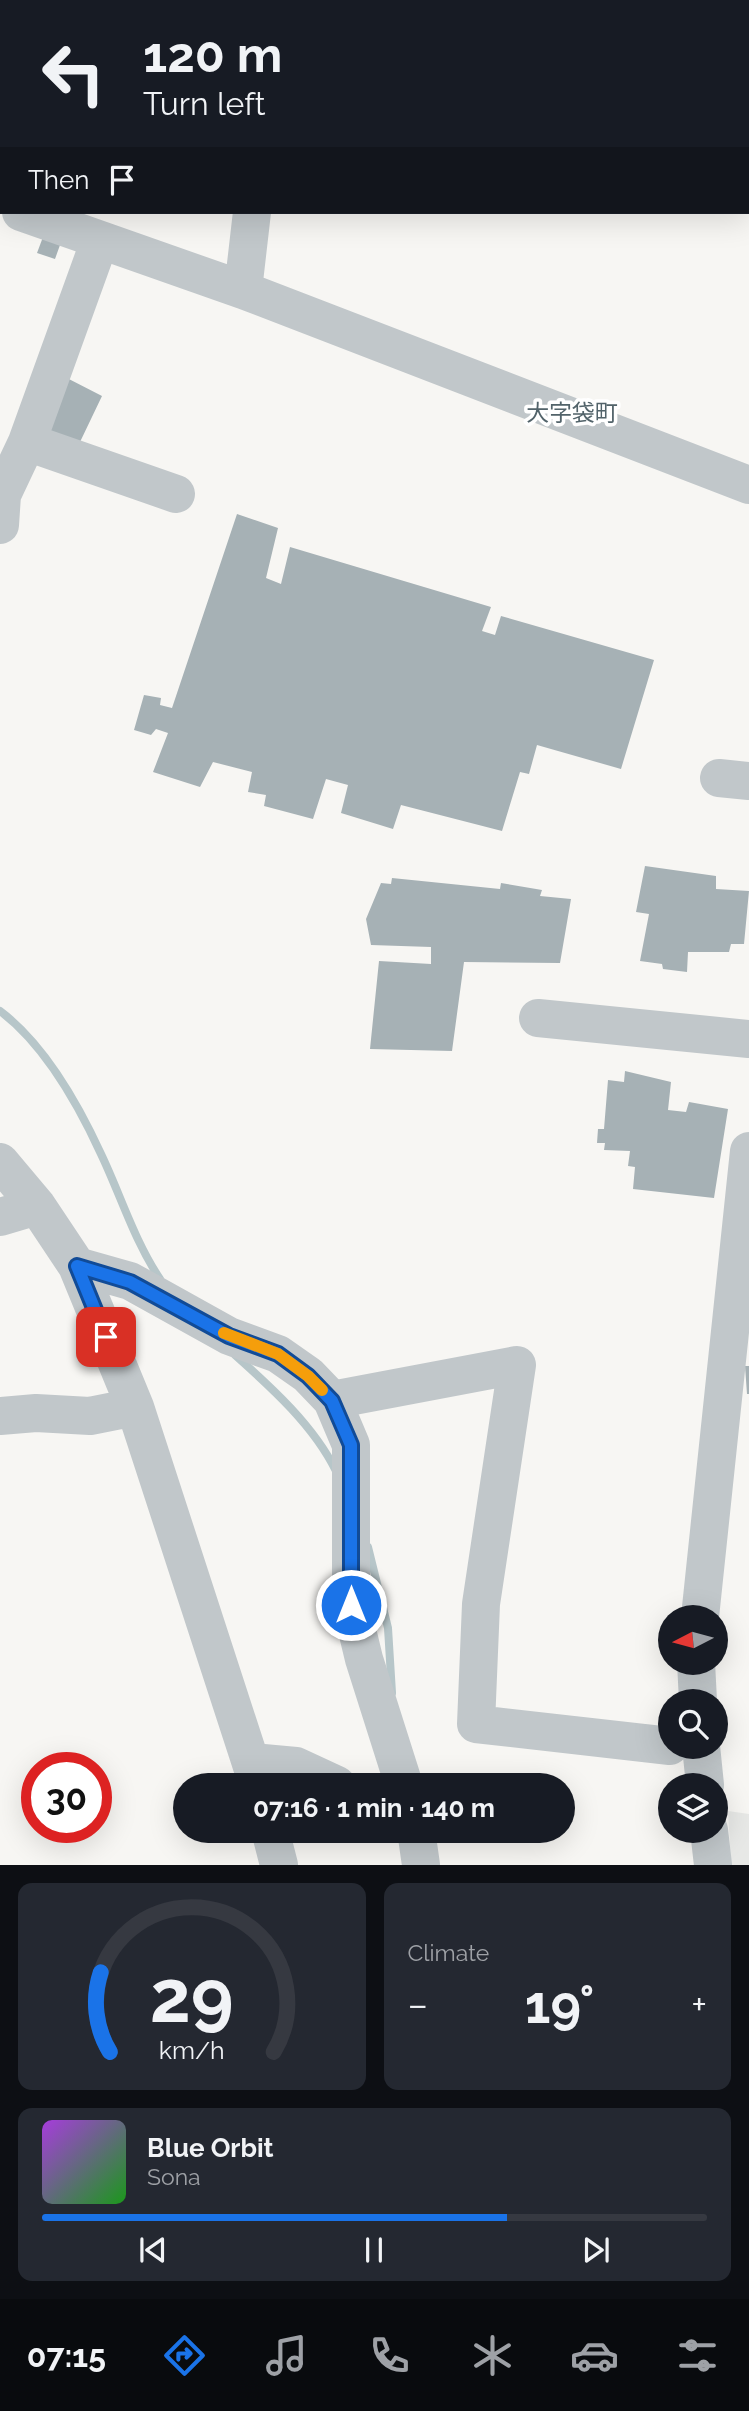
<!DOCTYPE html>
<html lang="en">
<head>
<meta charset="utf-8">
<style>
  body { margin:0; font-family:Raleway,"Noto Sans JP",sans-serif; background:#242831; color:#f1f3f6; height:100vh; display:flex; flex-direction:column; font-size:26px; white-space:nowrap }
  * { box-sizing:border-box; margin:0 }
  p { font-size:23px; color:#9ea1a6 }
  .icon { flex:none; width:38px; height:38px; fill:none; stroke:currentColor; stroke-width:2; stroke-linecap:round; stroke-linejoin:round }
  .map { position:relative; height:1865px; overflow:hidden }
  .drawer { display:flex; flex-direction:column; gap:18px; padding:18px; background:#0d0f14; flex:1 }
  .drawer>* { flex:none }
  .top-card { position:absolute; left:0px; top:0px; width:749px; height:214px; box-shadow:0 7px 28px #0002; background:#171b24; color:#f1f3f6; overflow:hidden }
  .needle { width:46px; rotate:264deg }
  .controls { position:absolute; left:658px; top:1605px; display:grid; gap:14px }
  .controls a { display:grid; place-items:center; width:70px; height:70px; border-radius:50%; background:#171b24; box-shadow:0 7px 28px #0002; font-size:35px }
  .speed { position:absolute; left:21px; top:1752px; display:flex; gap:14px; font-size:35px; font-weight:700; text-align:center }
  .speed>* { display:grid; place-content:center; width:91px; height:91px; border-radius:50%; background:#171b24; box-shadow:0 7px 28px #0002; line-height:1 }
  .speed .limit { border:10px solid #d22; background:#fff; color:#111 }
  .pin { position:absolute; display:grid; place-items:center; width:60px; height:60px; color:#fff; margin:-30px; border-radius:14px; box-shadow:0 4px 10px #0006 }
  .me { position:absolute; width:77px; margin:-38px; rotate:0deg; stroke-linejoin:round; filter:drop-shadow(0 0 5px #0008) }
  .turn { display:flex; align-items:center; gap:24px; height:147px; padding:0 28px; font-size:32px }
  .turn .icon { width:91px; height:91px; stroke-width:2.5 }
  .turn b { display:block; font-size:49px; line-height:60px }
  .then { display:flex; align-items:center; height:66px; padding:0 28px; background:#0003; gap:14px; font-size:26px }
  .big { font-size:52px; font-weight:700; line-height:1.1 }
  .drawer .tile { flex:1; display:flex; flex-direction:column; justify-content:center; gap:10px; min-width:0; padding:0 24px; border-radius:14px; background:#242831 }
  .drawer .dial { align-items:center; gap:0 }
  .dial svg { height:182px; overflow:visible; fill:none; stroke:#363941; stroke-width:7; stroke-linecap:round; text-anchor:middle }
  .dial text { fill:#f1f3f6; stroke:none }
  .song { display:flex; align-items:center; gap:21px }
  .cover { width:84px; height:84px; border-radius:10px; background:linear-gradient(135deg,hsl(280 70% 55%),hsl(120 70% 35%)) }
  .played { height:7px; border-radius:4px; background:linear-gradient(90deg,#1a73e8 70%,#363941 70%) }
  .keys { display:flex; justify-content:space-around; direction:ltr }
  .heat { display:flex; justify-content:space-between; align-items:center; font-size:38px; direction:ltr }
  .drawer .tiles { flex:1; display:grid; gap:18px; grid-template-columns:1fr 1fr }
  .tile:last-child { grid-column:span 2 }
  .trip { position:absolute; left:173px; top:1773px; width:402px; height:70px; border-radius:35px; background:#171b24; box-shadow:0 7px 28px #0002; font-weight:700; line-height:70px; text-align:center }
  .tab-bar { display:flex; height:112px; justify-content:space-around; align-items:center; background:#090b0e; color:#9ea1a6 }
  .tab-bar .icon { width:49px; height:49px }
  .tab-bar .on { color:#1a73e8 }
  .tab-bar b { font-size:32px; color:#f1f3f6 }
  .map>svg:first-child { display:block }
</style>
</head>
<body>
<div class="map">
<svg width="749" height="1865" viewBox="0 0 749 1865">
  <rect width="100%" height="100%" fill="#f7f6f3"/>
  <path fill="#e7e8e6" d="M 728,1811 L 749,1814 L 749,1865 L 731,1865 Z"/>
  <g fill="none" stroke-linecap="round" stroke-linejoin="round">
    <path stroke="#b7c6c9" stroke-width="8" d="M 0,1011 C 44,1044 78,1104 101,1154 C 121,1196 134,1240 160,1279
      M 235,1355 C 272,1388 314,1426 336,1471
      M 368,1547 L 388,1628 L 392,1693"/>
  </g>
  <path fill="#a6b1b5" d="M 43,237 L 60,245 L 55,259 L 37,253 Z
    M 63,376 L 102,396 L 80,442 L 48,431 Z
    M 237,514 L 278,528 L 266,578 L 281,584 L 290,547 L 491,607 L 482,631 L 495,635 L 501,616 L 654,660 L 621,769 L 537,745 L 529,774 L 520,772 L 502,831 L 401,805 L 393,829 L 341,813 L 348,785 L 326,779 L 313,819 L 264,806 L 266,795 L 248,792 L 252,772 L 213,762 L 200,787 L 153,772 L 168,733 L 156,729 L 151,735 L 134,730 L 144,695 L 161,698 L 160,705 L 172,708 Z
    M 645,866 L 716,876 L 716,889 L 749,891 L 744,944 L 731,944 L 729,952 L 688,952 L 687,972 L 663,969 L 662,964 L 640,961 L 649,914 L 636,912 Z
    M 392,878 L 500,889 L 501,883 L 542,890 L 540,896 L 571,899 L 560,963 L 464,962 L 452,1051 L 370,1049 L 379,961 L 431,964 L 431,947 L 371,945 L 366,919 L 381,883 L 391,884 Z
    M 625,1071 L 671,1082 L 668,1110 L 686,1112 L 689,1102 L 728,1109 L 714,1198 L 633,1189 L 635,1167 L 628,1166 L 630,1151 L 604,1150 L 605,1143 L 597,1143 L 598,1129 L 604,1129 L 608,1080 L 624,1082 Z
    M 745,1366 L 749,1366 L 749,1394 L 747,1394 Z"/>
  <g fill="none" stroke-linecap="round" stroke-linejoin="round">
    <path stroke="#c1c7ca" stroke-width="38" d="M 620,0 L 624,2
      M 274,2 L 274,0
      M 662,2 L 662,0
      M 747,57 L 749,57
      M 21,212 L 243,290 L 749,485
      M 243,290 L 252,212
      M 27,442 L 176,494
      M 0,525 L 2,495 L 27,442 L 100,240
      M 719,778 L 749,781
      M 538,1018 L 749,1039
      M 0,1162 L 37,1206 L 77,1266 L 135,1407 L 258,1785
      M 0,1217 L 37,1206
      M 77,1266 L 130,1281 L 229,1336 L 278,1354 L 308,1375 L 332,1400 L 351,1445 L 351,1605 L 364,1659 L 404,1785
      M 332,1400 L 517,1365 L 481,1604 L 476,1724 L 670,1746
      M 0,1416 L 36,1413 L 90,1416 L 135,1407
      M 700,1617 L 749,1151
      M 696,1662 L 698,1701
      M 701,1746 L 705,1785
      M 252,1762 L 296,1766 L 337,1785
      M 270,1830 L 279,1865
      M 416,1830 L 421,1865
      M 709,1830 L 713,1865"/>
  </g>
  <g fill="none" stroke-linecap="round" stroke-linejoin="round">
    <defs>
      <path id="route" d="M 106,1337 L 77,1266 L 130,1282 L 229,1336 L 278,1354 L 308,1376 L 332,1401 L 351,1445 L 351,1605"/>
    </defs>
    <use href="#route" stroke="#114b97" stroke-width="18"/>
    <use href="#route" stroke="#1a73e8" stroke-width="12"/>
    <path stroke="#f59e0b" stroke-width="12" d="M 224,1333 L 278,1354 L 308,1376 L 322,1390"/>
  </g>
  <g text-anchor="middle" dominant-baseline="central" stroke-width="7" stroke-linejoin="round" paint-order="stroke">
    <g font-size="23" fill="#52636a" stroke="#fff">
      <text x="572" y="412">大字袋町</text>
    </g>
  </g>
</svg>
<div class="controls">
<a><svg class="needle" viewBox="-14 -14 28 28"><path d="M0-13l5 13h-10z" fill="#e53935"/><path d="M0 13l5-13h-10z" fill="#9ea1a6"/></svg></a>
<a><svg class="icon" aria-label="search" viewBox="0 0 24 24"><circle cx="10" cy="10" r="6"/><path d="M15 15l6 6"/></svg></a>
<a><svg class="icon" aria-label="layers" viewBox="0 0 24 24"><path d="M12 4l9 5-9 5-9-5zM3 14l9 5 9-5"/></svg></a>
</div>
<div class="speed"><div class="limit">30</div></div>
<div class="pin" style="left:106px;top:1337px;background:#d93025"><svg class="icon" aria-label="arrive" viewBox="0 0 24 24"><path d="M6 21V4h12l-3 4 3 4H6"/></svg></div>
<svg class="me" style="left:351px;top:1605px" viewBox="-20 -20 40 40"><circle r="17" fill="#1a73e8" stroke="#fff" stroke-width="3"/><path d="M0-11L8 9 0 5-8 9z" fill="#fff"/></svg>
<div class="trip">07:16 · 1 min · 140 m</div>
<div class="top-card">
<div class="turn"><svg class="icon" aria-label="left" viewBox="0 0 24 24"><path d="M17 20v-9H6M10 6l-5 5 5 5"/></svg><div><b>120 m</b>Turn left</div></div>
<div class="then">Then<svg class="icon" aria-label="arrive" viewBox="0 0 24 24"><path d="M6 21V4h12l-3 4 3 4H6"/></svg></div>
</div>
</div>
<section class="drawer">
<div class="tiles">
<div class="tile dial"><svg viewBox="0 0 100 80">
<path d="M14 69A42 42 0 1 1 86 69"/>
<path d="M14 69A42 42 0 0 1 10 34" stroke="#1a73e8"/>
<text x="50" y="56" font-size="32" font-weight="700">29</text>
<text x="50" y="72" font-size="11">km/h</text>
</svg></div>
<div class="tile"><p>Climate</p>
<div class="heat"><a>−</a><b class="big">19°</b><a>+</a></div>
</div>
<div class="tile">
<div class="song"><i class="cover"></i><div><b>Blue Orbit</b><p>Sona</p></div></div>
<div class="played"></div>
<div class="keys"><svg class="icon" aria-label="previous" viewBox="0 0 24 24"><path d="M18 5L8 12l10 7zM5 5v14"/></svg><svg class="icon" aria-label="pause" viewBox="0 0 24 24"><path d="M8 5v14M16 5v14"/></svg><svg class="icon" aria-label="next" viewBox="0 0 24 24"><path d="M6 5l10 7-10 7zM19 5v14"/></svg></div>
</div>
</div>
</section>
<nav class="tab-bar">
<b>07:15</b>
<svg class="icon on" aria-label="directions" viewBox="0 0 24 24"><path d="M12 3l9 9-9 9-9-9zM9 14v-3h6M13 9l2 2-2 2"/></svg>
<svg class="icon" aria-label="music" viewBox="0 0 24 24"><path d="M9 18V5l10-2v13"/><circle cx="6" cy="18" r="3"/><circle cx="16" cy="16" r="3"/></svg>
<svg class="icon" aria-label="phone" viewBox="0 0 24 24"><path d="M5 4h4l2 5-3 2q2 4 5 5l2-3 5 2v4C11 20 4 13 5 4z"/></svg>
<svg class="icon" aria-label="climate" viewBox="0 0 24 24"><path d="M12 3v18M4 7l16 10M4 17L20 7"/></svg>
<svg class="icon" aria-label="car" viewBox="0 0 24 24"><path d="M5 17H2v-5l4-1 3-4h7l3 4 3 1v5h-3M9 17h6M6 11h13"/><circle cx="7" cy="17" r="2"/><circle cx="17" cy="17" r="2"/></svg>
<svg class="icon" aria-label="filters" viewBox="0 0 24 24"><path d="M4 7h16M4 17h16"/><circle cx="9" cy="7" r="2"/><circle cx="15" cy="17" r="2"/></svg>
</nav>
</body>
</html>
